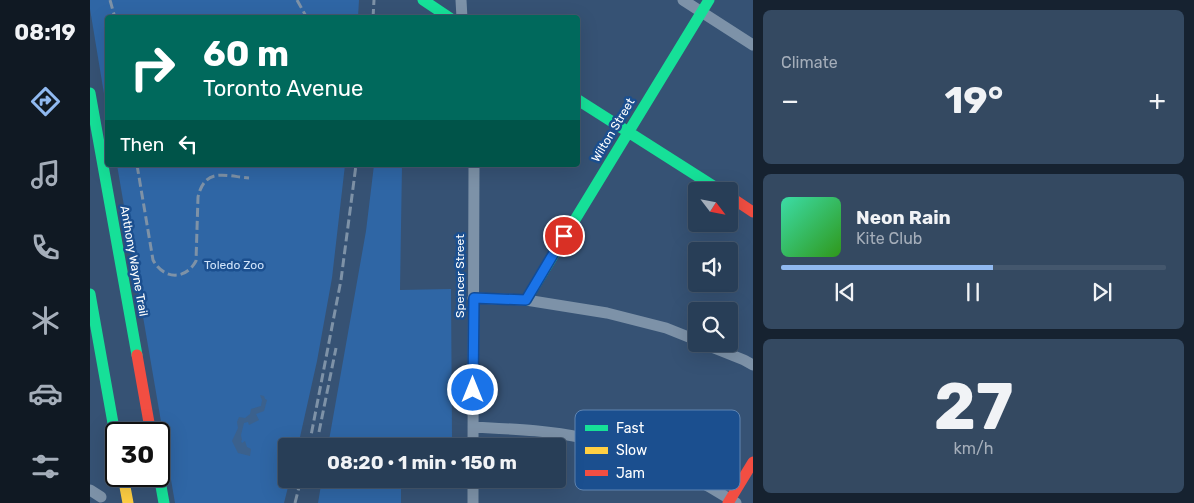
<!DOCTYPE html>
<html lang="en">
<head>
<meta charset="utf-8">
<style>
  body { margin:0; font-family:Rubik,sans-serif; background:#344961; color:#f1f3f6; height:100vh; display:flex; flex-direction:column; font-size:19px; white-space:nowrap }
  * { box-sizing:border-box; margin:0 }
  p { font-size:16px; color:#a5aeba }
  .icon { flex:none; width:28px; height:28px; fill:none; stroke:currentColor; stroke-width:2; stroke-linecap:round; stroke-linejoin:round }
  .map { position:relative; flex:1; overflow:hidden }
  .side { display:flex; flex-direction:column; gap:10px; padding:10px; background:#162230; width:441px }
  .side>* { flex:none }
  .top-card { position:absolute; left:15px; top:15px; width:475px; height:152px; border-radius:5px; box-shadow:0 5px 20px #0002,0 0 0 1px #44576d; background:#00695c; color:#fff; overflow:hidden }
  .needle { width:32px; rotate:122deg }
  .fabs { position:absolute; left:598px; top:182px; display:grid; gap:10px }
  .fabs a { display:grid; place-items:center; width:50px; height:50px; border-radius:5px; background:#283e57; box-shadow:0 5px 20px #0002,0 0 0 1px #44576d; font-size:25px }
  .speed { position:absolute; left:15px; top:422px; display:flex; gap:10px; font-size:25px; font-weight:700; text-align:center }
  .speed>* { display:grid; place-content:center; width:65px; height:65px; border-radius:50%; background:#283e57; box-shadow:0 5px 20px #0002,0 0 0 1px #44576d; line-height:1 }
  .speed .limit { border:2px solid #111; border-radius:8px; background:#fff; color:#111 }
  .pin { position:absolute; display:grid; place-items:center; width:42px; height:42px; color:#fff; margin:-21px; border:2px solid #fff; border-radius:50%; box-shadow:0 1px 5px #0007 }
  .me { position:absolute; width:55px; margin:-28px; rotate:0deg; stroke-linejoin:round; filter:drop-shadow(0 0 4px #0008) }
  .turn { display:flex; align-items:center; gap:18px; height:105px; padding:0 15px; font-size:22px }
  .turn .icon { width:65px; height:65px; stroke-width:2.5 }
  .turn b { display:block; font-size:35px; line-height:42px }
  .then { display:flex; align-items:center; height:48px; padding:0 15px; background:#0003; gap:10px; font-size:19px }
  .big { font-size:38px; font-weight:700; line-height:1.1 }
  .side .tile { flex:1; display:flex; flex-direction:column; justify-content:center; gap:8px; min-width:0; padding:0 18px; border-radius:8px; background:#344961 }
  .side .dial { align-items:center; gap:0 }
  .dial b { font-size:65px; line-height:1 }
  .song { display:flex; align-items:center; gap:15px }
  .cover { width:60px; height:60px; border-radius:8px; background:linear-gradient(135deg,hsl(160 70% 55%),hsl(110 70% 35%)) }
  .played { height:5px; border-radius:2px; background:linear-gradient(90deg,#90b9f0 55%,#44576d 55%) }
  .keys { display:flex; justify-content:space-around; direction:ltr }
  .heat { display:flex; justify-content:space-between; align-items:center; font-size:28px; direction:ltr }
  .trip { position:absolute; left:188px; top:438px; width:288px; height:50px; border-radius:5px; background:#283e57; box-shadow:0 5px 20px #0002,0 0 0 1px #44576d; font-weight:700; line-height:50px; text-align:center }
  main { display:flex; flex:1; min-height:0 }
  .tabs { display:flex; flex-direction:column; width:90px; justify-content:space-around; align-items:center; background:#101923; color:#a5aeba }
  .tabs .icon { width:35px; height:35px }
  .tabs .current { color:#90b9f0 }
  .tabs b { font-size:22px; color:#f1f3f6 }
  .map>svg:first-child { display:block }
</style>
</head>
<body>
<main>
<nav class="tabs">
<b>08:19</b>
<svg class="icon current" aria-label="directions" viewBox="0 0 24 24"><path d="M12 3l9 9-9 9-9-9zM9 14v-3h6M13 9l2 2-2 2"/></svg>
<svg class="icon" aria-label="music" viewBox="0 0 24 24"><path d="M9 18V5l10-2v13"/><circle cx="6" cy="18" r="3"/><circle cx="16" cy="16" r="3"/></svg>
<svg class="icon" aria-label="phone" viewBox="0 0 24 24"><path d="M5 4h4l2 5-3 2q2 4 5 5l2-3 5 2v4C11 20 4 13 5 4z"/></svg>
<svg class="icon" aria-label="climate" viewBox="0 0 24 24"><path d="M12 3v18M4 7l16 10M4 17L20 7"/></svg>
<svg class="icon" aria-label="car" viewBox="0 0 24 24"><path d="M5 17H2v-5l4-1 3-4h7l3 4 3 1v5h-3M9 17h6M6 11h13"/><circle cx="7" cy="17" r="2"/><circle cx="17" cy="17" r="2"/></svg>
<svg class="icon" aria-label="filters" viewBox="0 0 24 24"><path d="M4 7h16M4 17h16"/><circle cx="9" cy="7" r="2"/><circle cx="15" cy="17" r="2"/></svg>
</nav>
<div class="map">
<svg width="663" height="503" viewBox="0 0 663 503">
  <rect width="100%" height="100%" fill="#365274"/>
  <path fill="#2f66a5" d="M 0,0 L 269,0 L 268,17 L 18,18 L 17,112 L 0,9 Z
    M 27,165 L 255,165 L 242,278 L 227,361 L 208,446 L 196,446 L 196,479 L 200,479 L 194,503 L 85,503 Z
    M 284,165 L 312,165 L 310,290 L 361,289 L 362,438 L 340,440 L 339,446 L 238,446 L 276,231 Z
    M 232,479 L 311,479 L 311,503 L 228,503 Z"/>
  <path fill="#3b618d" d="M 170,395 L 174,396 L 175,399 L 177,400 L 174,411 L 166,414 L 169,420 L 159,425 L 158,422 L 154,423 L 151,435 L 152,440 L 151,441 L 152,443 L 155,441 L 157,447 L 161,449 L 160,456 L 148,453 L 142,441 L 148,428 L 147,422 L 149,417 L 155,418 L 160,414 L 161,409 L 171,406 L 172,400 Z"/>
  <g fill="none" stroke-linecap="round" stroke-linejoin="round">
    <path stroke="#7d92a8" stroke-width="11" d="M 371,0 L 372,18
      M 593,0 L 663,45
      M 383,298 L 436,300 L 517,313 L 576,328 L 606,340
      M 614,344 L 654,360 L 663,365
      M 383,427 C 420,429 457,430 493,438 C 547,449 599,473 646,503
      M 383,446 L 384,165
      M 383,479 L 383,503
      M 0,490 L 11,497"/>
    <path stroke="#16e098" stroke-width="11" d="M 333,0 L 360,18
      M 0,93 L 47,355
      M 488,100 L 631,191
      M 0,294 L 26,440
      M 436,300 L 619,0
      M 69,475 L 74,503"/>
    <path stroke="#ffcf43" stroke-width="11" d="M 33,476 L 38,503"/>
    <path stroke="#f24e42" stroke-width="11" d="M 639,196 L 663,212
      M 47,355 L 61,434
      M 638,503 L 663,462"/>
    <path stroke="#7e92a7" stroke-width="3" stroke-dasharray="9 4" stroke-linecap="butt" d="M 20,0 L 25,18
      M 207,0 L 217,18
      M 283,18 L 284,0
      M 47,165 L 63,260 C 73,279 95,281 106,261 L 108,197 C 115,167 135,176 159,178
      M 229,432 L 246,348
      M 219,446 L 251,280 L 266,165
      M 205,503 L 211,479"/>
  </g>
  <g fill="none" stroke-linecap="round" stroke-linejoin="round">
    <defs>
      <path id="route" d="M 383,390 L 384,298 L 436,300 L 474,236"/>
    </defs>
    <use href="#route" stroke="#114b97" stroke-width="12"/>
    <use href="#route" stroke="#1a73e8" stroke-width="9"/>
  </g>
  <g text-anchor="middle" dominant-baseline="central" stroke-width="5" stroke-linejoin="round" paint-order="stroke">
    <g font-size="12" fill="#fff" stroke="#1b4f8f">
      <text transform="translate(523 130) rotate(-59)">Wilton Street</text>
      <text transform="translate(44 261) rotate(80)">Anthony Wayne Trail</text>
      <text transform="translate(370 276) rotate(-90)">Spencer Street</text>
    </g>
    <g font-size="12" fill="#cfe3fa" stroke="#1b4f8f">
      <text x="144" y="265">Toledo Zoo</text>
    </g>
  </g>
  <rect x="485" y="410" width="165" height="80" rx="8" fill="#1b4f8f" stroke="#5f84b1" stroke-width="1"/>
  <rect x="495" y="425" width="23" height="6" fill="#16e098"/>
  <rect x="495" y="447" width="23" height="7" fill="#ffcf43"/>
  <rect x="495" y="470" width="23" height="6" fill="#f24e42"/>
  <g font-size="14" fill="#fff">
    <text x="526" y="433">Fast</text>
    <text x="526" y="455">Slow</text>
    <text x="526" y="478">Jam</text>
  </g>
</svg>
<div class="fabs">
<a><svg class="needle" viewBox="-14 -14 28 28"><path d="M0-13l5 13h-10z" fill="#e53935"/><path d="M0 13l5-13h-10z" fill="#a5aeba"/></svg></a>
<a><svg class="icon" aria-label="sound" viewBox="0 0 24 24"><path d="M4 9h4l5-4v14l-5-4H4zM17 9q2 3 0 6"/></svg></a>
<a><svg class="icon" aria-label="search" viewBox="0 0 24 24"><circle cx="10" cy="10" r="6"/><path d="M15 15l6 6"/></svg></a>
</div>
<div class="speed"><div class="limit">30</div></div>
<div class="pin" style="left:474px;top:236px;background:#d93025"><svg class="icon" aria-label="arrive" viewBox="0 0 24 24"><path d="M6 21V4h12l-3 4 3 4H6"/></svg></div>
<svg class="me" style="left:383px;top:390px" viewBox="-20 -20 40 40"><circle r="17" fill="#1a73e8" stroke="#fff" stroke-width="3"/><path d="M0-11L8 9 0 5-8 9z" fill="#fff"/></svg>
<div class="trip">08:20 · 1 min · 150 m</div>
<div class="top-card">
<div class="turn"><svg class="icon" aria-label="right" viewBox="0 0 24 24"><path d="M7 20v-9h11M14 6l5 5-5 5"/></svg><div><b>60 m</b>Toronto Avenue</div></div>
<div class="then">Then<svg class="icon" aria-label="left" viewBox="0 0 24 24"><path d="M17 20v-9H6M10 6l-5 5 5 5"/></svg></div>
</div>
</div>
<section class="side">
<div class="tile"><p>Climate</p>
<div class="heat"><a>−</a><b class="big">19°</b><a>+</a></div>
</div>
<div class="tile">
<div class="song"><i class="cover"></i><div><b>Neon Rain</b><p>Kite Club</p></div></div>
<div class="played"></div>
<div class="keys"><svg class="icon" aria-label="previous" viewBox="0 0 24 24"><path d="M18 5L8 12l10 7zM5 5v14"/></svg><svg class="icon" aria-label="pause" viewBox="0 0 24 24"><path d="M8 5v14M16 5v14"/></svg><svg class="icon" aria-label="next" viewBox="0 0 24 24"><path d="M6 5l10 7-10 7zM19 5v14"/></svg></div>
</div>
<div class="tile dial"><b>27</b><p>km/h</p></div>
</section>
</main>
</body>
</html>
